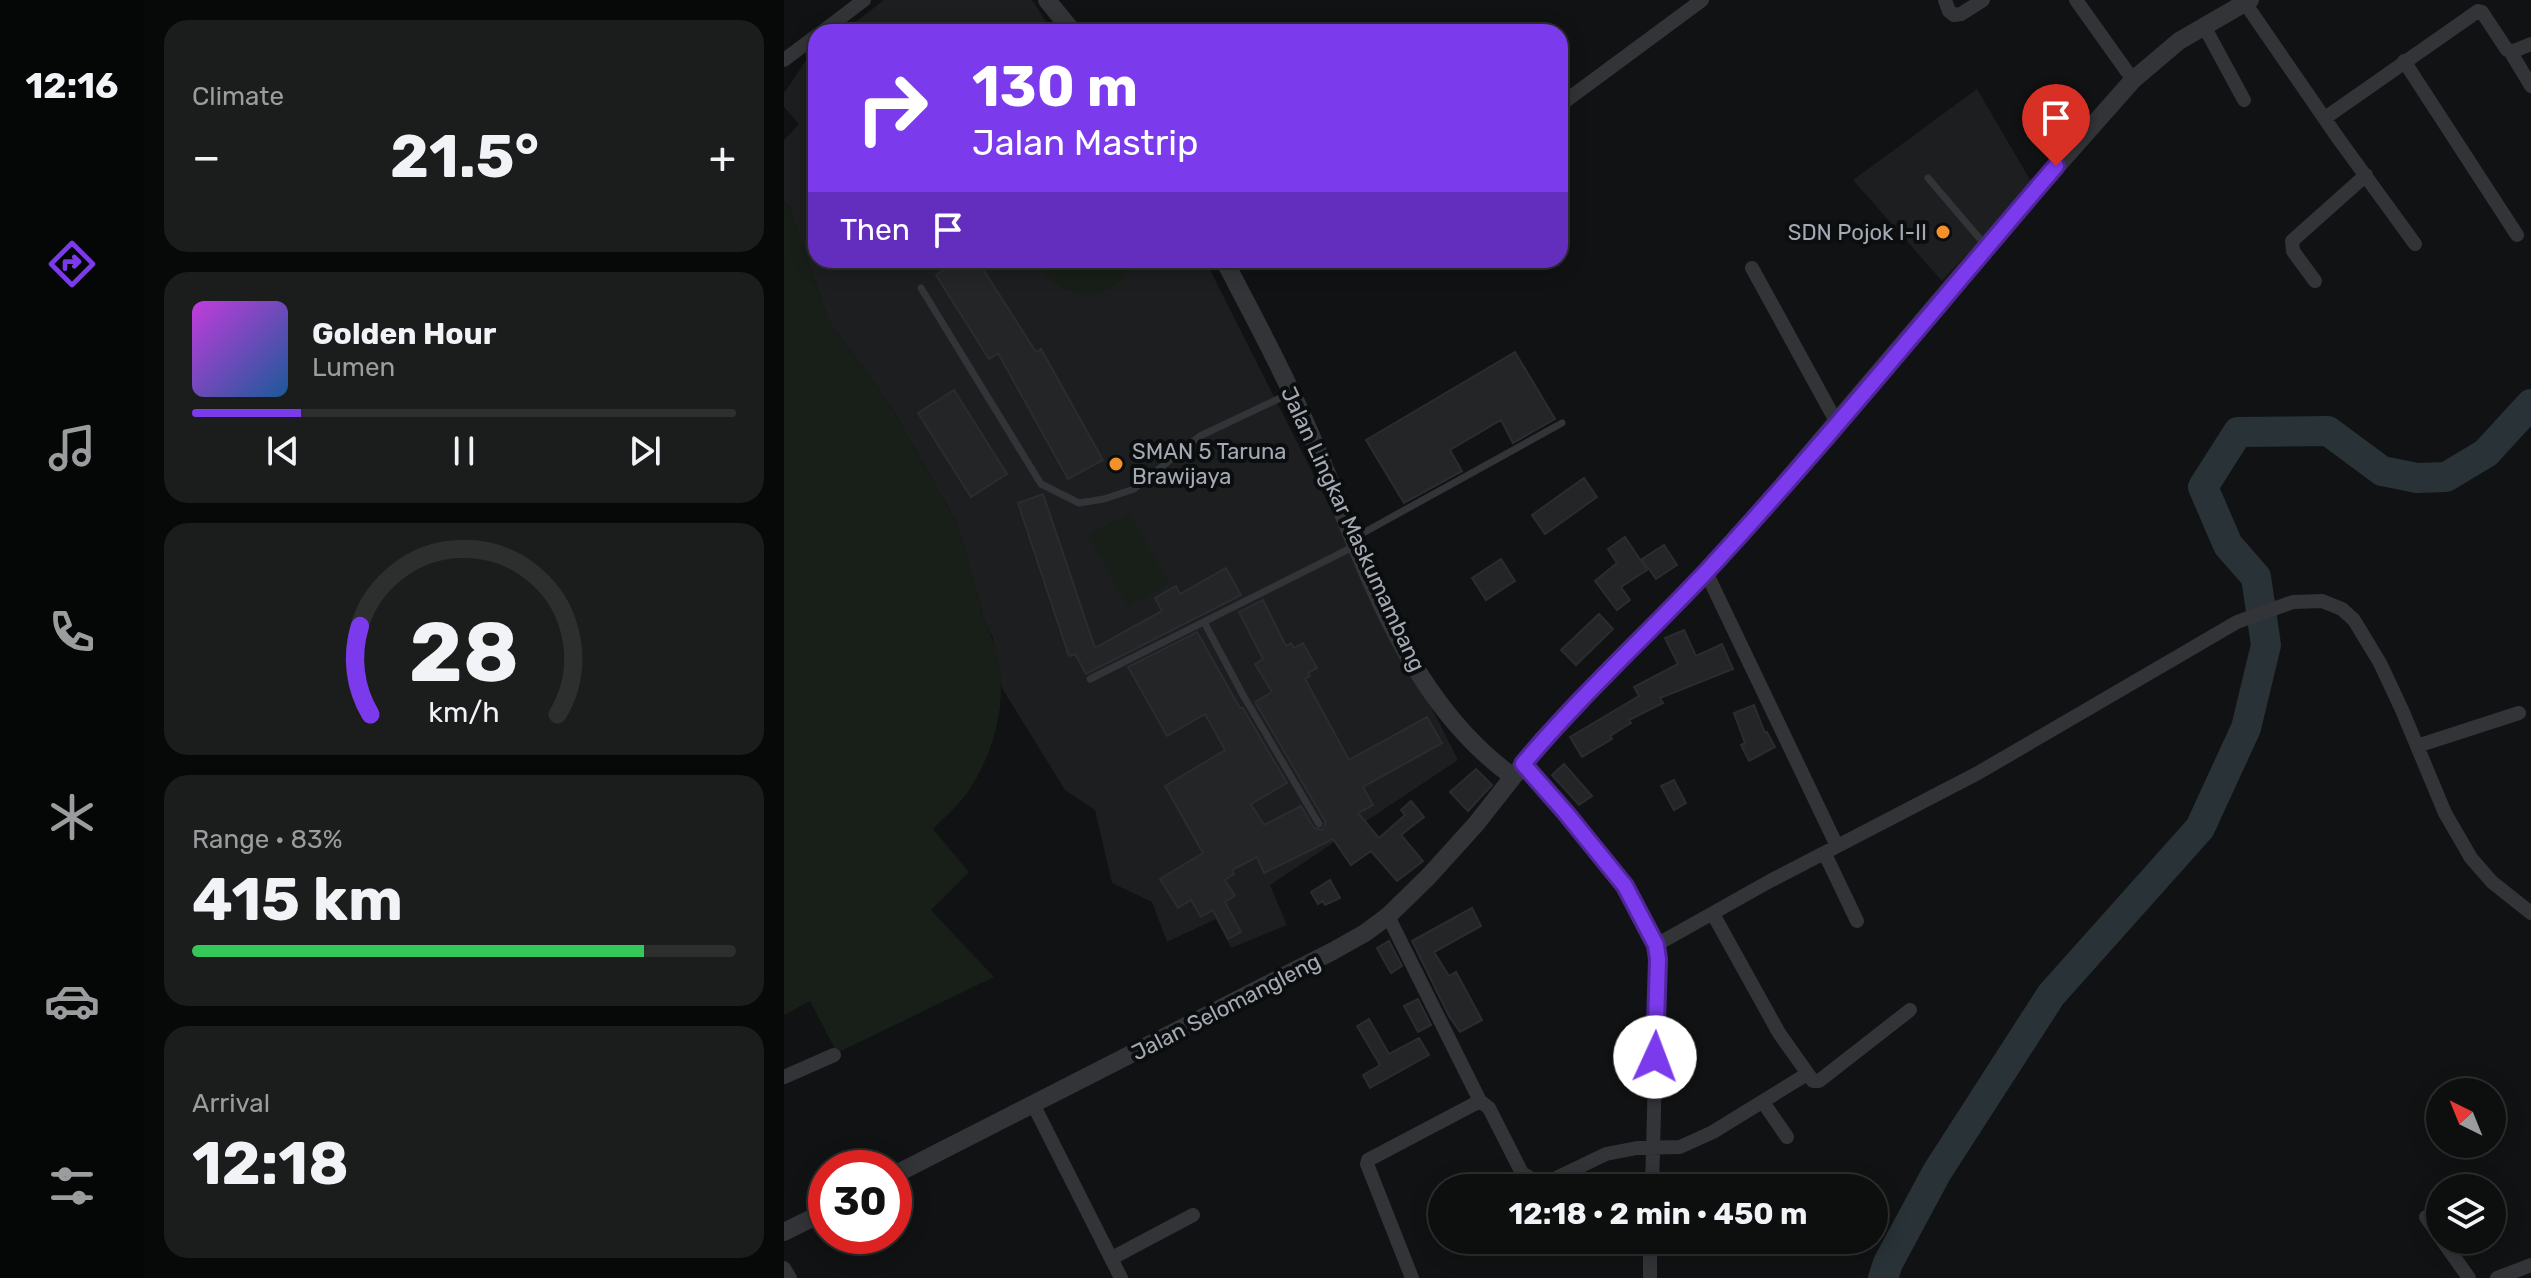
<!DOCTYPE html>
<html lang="en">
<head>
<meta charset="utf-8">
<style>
  body { margin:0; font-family:Rubik,sans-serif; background:#1b1c1c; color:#f1f3f6; height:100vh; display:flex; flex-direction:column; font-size:30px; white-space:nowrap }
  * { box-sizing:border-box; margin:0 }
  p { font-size:26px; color:#9a9c9e }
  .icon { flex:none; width:44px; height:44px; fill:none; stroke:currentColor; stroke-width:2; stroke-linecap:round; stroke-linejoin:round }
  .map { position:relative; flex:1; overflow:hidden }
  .side { display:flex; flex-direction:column; gap:20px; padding:20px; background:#070808; width:640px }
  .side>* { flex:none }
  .banner { position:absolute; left:24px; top:24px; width:760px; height:244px; border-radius:24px; box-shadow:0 4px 20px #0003,0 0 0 2px #2d2e2e; background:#7c3aed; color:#fff; overflow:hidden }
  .needle { width:52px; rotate:317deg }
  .fabs { position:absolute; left:1642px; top:1078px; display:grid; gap:16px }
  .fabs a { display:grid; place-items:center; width:80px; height:80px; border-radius:50%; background:#0d0e0e; box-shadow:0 4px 20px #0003,0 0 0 2px #2d2e2e; font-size:40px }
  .speed { position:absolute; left:24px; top:1150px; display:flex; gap:16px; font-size:40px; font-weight:700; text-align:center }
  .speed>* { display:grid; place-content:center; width:104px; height:104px; border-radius:50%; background:#0d0e0e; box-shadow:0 4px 20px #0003,0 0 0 2px #2d2e2e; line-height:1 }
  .speed .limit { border:12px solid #d22; background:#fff; color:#111 }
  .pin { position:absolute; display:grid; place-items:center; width:68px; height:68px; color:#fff; margin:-82px -34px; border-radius:50% 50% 50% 0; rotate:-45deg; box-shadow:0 0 8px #0007 }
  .pin .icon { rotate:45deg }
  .me { position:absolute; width:88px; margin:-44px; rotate:2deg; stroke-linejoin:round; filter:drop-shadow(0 0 6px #0008) }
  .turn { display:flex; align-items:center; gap:28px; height:168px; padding:0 32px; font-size:36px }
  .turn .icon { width:104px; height:104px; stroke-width:2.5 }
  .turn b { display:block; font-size:56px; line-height:68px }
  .then { display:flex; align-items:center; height:76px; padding:0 32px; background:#0003; gap:16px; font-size:30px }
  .big { font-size:60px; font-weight:700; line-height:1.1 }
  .side .widget { flex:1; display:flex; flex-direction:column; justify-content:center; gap:12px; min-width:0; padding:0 28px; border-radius:24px; background:#1b1c1c }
  .side .dial { align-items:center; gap:0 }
  .dial svg { height:208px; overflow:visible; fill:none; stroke:#2d2e2e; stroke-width:7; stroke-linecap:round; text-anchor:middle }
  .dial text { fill:#f1f3f6; stroke:none }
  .song { display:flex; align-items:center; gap:24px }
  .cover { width:96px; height:96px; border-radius:12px; background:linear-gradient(135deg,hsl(290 70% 55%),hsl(210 70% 35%)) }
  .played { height:8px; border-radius:4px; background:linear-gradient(90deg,#7c3aed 20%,#2d2e2e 20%) }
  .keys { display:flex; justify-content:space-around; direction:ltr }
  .heat { display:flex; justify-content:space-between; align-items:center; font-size:44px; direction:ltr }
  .charge { height:12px; border-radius:6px; background:linear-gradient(90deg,#34c759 83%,#2d2e2e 0) }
  .trip { position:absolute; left:644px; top:1174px; width:460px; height:80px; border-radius:40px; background:#0d0e0e; box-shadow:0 4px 20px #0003,0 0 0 2px #2d2e2e; font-weight:700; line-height:80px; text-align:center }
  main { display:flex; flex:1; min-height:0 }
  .dock { display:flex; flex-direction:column; width:144px; justify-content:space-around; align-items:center; background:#050606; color:#9a9c9e }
  .dock .icon { width:56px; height:56px }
  .dock .active { color:#7c3aed }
  .dock b { font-size:36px; color:#f1f3f6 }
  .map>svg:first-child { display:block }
</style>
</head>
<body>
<main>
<nav class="dock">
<b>12:16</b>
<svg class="icon active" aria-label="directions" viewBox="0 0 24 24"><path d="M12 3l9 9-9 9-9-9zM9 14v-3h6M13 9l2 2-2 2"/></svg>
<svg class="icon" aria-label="music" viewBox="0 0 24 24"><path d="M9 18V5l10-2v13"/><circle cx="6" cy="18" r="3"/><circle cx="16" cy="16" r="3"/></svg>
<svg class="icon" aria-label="phone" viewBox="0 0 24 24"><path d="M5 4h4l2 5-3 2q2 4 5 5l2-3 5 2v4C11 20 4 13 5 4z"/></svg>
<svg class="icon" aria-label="climate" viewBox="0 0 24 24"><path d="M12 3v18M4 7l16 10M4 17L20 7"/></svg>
<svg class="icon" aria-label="car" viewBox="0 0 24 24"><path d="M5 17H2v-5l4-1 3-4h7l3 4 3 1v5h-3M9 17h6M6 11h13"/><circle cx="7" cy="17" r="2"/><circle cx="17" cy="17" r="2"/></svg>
<svg class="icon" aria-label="filters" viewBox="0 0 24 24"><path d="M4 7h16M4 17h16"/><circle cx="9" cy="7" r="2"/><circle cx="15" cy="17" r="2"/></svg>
</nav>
<section class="side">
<div class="widget"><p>Climate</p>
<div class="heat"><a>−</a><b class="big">21.5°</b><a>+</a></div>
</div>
<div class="widget">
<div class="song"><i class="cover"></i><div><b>Golden Hour</b><p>Lumen</p></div></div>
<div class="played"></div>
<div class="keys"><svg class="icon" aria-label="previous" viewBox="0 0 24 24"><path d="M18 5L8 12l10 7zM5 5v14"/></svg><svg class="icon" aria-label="pause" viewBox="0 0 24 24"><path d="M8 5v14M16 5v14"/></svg><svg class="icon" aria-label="next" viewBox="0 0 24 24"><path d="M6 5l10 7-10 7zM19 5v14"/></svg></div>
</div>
<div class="widget dial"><svg viewBox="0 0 100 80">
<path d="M14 69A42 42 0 1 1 86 69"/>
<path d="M14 69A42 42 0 0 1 10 35" stroke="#7c3aed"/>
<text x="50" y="56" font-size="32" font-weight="700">28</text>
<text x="50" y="72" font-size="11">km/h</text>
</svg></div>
<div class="widget"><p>Range · 83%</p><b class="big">415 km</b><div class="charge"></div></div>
<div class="widget"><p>Arrival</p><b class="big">12:18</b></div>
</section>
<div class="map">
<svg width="1747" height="1278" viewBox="0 0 1747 1278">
  <rect width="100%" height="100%" fill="#111213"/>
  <path fill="#1d1e20" d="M 100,0 L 248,0 L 269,32 L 59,32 Z
    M 32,53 L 32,260 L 421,260 L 674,760 L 486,885 L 503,925 L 447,948 L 432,919 L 383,942 L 368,902 L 328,883 L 311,810 L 281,790 L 218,688 L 209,638 L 201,623 L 173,523 L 106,405 L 45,322 L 5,206 L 0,202 L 0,140 L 15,124 L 0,107 L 0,93 L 21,62 Z
    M 1193,89 L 1248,183 L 1158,281 L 1069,180 Z"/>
  <path fill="#181e18" d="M 0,202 L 5,206 L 45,322 L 106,405 L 173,523 L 201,623 C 230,677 217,744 183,793 C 174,806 160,818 149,829 L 185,872 L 147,910 L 210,977 L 53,1053 L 26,1001 L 0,1015 Z
    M 251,260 L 354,260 C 349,266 343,274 337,280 C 305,308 271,291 251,260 Z
    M 345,512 L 385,583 L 345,607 L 304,536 Z"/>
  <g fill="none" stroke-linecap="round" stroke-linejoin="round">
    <path stroke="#283237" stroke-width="30" d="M 1099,1278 L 1104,1263 L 1153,1172 L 1267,995 L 1416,828 L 1462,728 L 1482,645 L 1472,577 L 1444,545 L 1419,487 L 1454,432 L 1544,431 L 1598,471 L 1633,478 L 1662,477 L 1702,453 L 1747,404"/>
  </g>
  <path fill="#242527" stroke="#2b2c2f" stroke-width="2" d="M 176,260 L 193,260 L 252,352 L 257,349 L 319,460 L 284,479 L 214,353 L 205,359 L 152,275 Z
    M 731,352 L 771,419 L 729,443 L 717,420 L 666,450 L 678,471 L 620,503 L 582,440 Z
    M 170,390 L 223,474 L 187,497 L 134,413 Z
    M 800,478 L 813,497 L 761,534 L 748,515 Z
    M 259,494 L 311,648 L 378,611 L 371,598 L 392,586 L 396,594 L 442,568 L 457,595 L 302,674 L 291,654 L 285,656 L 234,503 Z
    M 841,537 L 863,570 L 837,587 L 846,600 L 833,610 L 811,581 L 833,563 L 824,549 Z
    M 880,545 L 893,565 L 872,579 L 858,559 Z
    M 717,559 L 731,581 L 702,600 L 688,578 Z
    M 479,600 L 502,646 L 507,643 L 510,648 L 519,643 L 533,668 L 524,673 L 526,676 L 521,679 L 565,760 L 643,717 L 658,743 L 579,787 L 589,805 L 574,813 L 595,838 L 621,815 L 617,810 L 627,801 L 640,817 L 617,835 L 639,861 L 613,881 L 587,851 L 567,865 L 549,839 L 480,873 L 473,857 L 448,870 L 450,874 L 441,880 L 451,896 L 441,902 L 457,932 L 444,939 L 429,910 L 417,917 L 407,900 L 394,908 L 376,879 L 419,853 L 381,786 L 441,750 L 421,714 L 383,736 L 344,667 L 413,632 L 456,708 L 459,708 L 503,783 L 467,804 L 480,825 L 517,806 L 530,828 L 538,830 L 541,826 L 541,821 L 471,702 L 488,692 L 471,664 L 479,659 L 455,612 Z
    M 815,614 L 829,629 L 792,665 L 777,650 Z
    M 900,630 L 912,656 L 938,644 L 949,669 L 876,698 L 879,703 L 845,720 L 847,723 L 826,736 L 828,739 L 798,757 L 786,737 L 855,696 L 850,687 L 894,664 L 881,638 Z
    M 970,705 L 981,733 L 983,732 L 991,747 L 965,761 L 957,745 L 961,743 L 950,713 Z
    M 780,764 L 808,796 L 795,805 L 768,775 Z
    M 692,769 L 708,785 L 684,811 L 666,792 Z
    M 890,780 L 902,803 L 890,810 L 877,786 Z
    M 546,880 L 556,898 L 541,905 L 539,901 L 534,904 L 527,892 Z
    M 688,908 L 697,926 L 650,952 L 665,976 L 672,972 L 698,1020 L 676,1032 L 665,1016 L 628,941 Z
    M 605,941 L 618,966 L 607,973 L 593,948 Z
    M 634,999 L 647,1025 L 634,1032 L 620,1006 Z
    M 585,1019 L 605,1054 L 635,1038 L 645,1055 L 586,1088 L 579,1075 L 596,1065 L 573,1026 Z"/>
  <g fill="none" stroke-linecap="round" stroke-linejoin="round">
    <path stroke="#323438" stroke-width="7" d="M 1144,178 L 1202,246
      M 137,288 L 257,484 L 295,503 L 320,499 L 350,489 L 416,436 L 507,393
      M 570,538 L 778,423
      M 420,622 L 459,695 L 535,824
      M 306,679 L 571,546"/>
    <path stroke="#323438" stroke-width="14" d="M 1161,0 L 1165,11 L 1170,15 L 1177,14 L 1199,0
      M 1292,0 L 1349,80
      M 1461,3 L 1554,138 L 1631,244
      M 1420,26 L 1460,100
      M 38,32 L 80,0
      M 1726,51 L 1747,86
      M 0,60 L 32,36
      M 1620,61 L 1733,235
      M 776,105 L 918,0
      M 1541,118 L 1694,11 L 1698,12 L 1723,50 L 1730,51 L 1747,44
      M 968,268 L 1053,423
      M 1531,281 L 1509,251 L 1508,241 L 1582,175
      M 922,572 L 1053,846
      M 1633,746 L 1735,713
      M 739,764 L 782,813 L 841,886 L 872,945 L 874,959 L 868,1188
      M 1041,854 L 1073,921
      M 929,914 L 995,1033 L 1029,1081 L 1035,1081 L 1126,1010
      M 604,916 L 696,1101
      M 872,945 L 986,881 L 1194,773 L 1453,622 L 1509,602 L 1538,601 L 1558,609 L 1570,620 L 1596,663 L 1618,710 L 1661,813 L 1687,858 L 1708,882 L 1747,913
      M 0,1077 L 50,1055
      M 979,1102 L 1003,1137
      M 250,1106 L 337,1278
      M 1642,1217 L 1656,1237
      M 866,1240 L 866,1278
      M 1658,1240 L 1685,1278
      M 328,1258 L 409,1215
      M 0,1268 L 6,1278
      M 628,1278 L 583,1164 L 584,1160 L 696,1101 L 705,1108 L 738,1173 L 749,1180 L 764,1182 L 822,1154 L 853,1148 L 896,1147 L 929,1132 L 1023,1074
      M 1713,1278 L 1747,1265"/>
    <path stroke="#323438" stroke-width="18" d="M 263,0 L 289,32
      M 440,260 C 471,319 503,379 529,440 C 580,559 619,697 728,776
      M 110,1175 L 549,951 L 581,933 L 604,916 L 645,876 L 692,824 L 758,740 L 922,572 L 994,491 L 1202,246 L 1349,80 L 1395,41 L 1466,0
      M 0,1232 L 42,1211"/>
  </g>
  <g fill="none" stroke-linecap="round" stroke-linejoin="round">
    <defs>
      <path id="route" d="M 871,1057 L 874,959 L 872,945 L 841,886 L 782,813 L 739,764 C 796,696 862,636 923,571 C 1044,440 1156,301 1272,166"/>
    </defs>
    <use href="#route" stroke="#51269a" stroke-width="20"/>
    <use href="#route" stroke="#7c3aed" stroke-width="14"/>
  </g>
  <g fill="#f49229" stroke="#0c0d0e" stroke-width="3">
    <circle cx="1159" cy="232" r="8"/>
    <circle cx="332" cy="464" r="8"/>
  </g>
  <g text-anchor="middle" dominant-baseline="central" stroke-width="8" stroke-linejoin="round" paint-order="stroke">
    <g font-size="22" fill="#a3aab4" stroke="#0c0d0e" text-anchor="end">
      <text x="1143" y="232">SDN Pojok I-II</text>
      <text x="348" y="451" text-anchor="start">SMAN 5 Taruna<tspan x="348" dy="25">Brawijaya</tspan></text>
    </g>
    <g font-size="22" fill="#a3aab4" stroke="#0c0d0e">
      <text transform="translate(569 529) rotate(65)">Jalan Lingkar Maskumambang</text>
      <text transform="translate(442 1007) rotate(-27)">Jalan Selomangleng</text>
    </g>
  </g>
</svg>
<div class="fabs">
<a><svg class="needle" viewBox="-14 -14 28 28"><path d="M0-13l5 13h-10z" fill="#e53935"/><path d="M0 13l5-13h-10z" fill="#9a9c9e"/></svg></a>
<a><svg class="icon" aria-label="layers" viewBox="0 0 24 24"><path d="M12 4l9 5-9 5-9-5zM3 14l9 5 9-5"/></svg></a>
</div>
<div class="speed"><div class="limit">30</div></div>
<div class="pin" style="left:1272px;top:166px;background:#d93025"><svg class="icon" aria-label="arrive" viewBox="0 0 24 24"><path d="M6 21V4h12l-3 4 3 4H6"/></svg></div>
<svg class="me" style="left:871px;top:1057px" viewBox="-20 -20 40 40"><circle r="19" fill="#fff"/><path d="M0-13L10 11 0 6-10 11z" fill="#7c3aed"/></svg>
<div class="trip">12:18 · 2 min · 450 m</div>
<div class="banner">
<div class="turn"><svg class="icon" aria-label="right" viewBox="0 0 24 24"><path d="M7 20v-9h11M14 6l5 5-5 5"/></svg><div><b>130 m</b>Jalan Mastrip</div></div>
<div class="then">Then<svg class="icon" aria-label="arrive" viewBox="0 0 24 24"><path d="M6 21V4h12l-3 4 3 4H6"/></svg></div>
</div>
</div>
</main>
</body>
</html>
